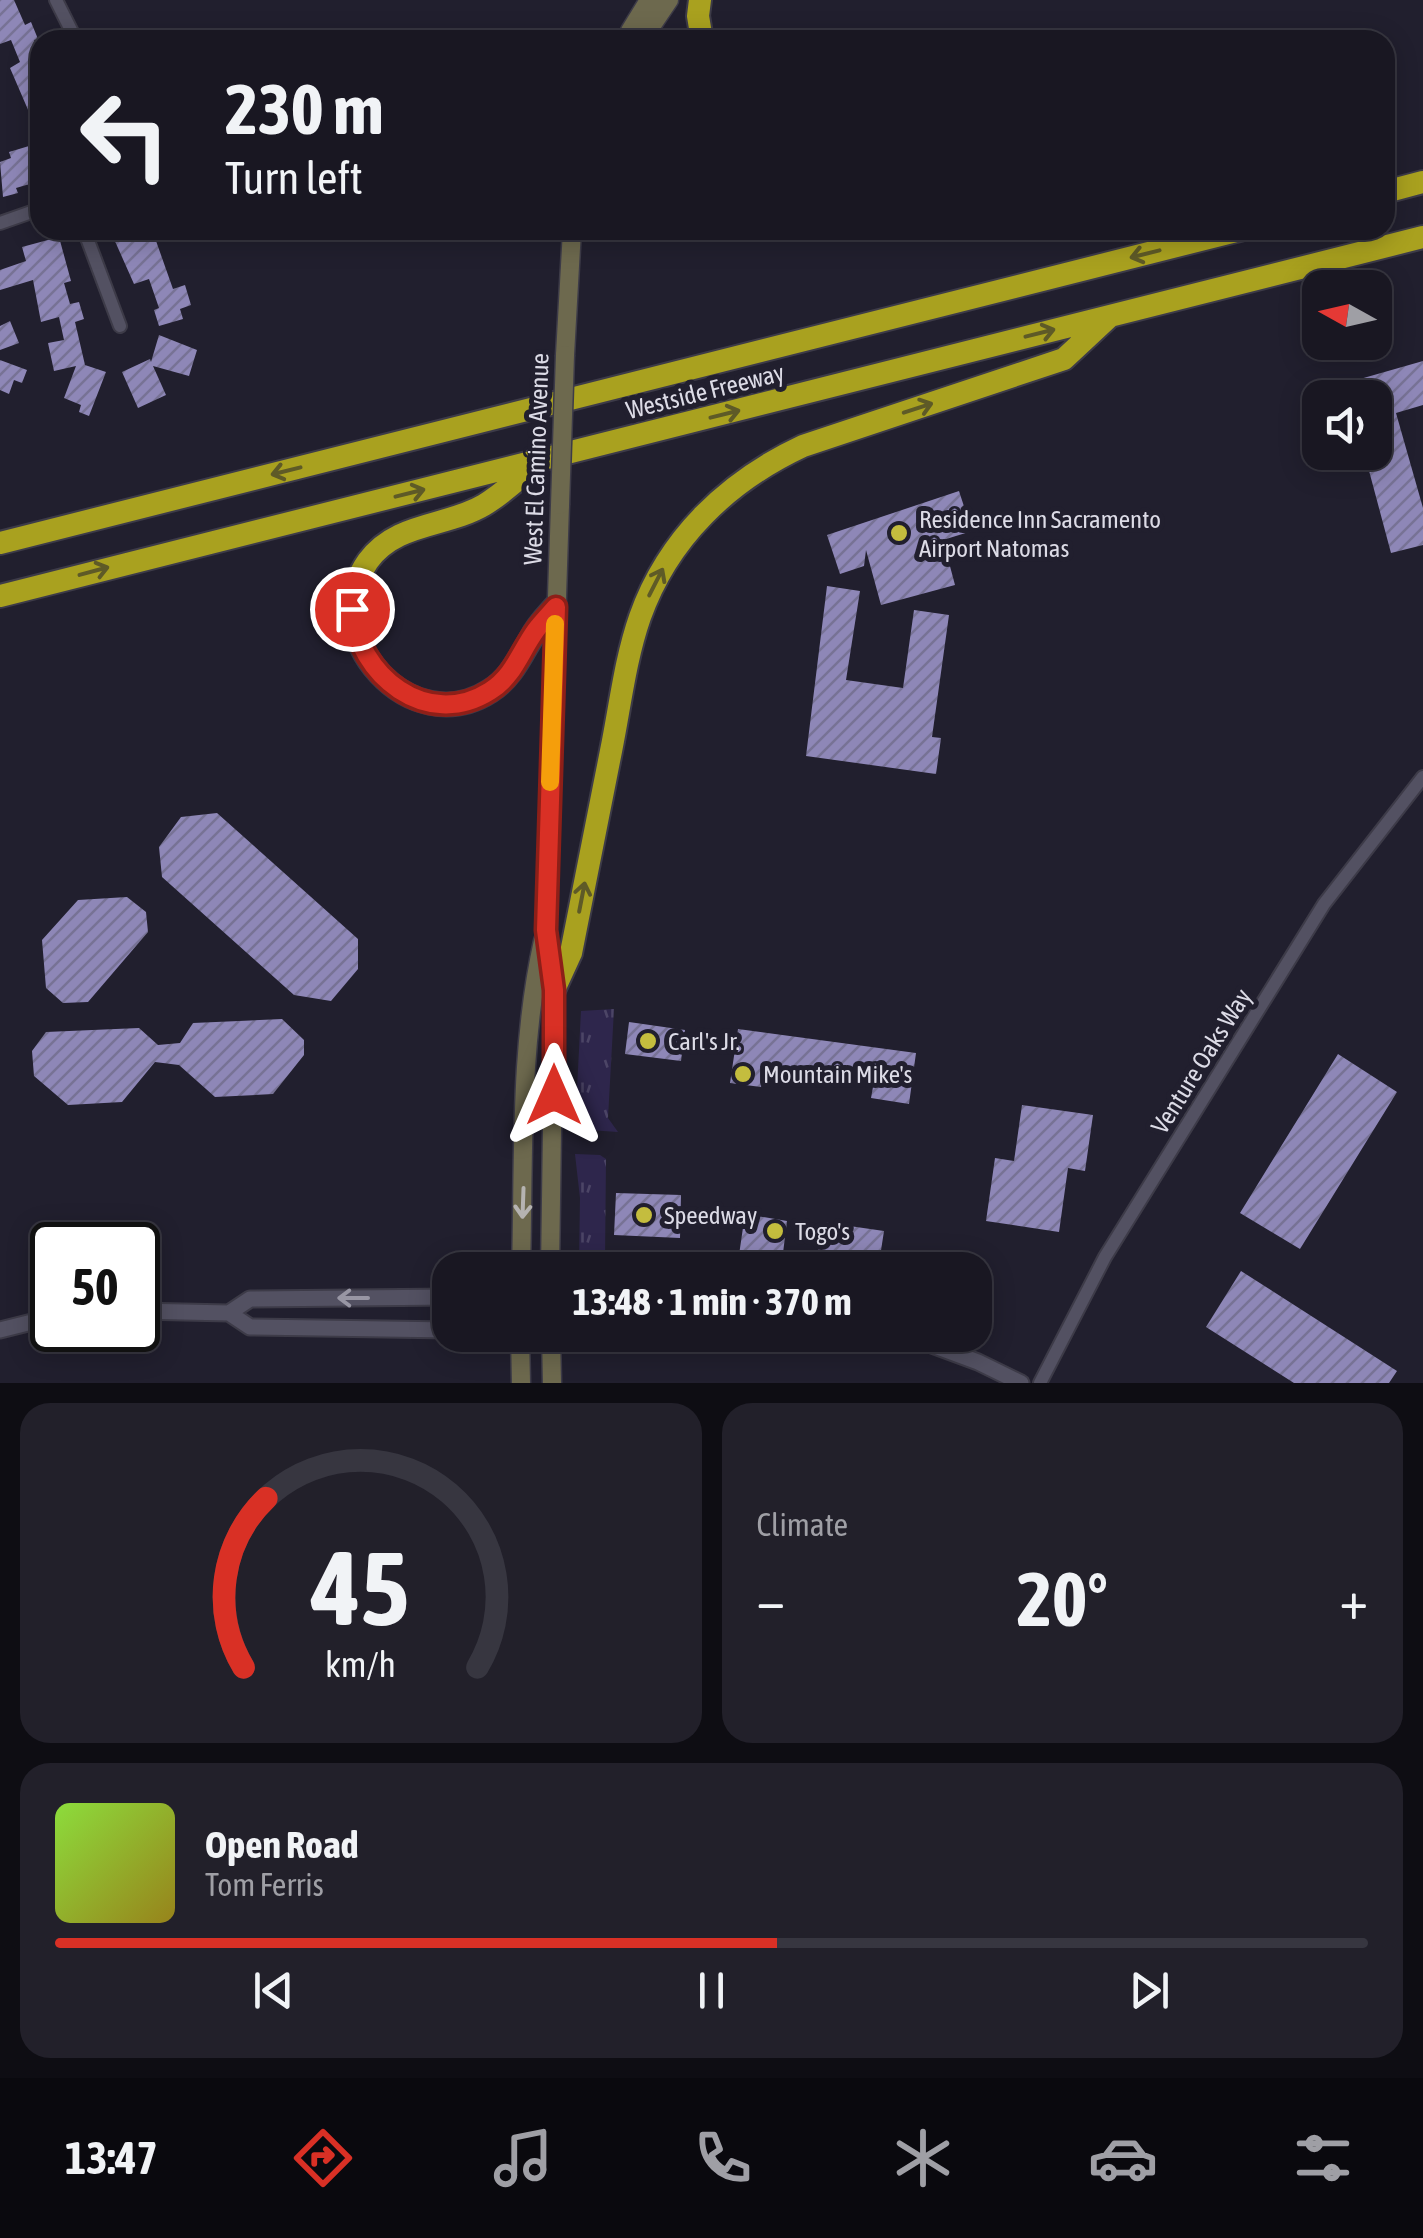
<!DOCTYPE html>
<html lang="en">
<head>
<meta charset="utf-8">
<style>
  body { margin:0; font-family:"Asap Condensed",sans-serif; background:#22202a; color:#f1f3f6; height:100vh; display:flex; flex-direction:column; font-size:38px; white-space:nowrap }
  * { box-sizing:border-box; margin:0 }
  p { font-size:32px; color:#9f9fa5 }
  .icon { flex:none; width:55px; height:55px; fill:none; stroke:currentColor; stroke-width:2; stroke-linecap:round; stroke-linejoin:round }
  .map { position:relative; height:1383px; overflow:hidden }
  .panel { display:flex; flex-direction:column; gap:20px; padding:20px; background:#0e0d13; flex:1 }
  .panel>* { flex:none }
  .guide { position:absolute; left:30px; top:30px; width:1365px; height:210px; border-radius:30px; box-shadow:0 5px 25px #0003,0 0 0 2px #373640; background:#191722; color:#f1f3f6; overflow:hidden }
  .needle { width:65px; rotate:278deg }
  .fabs { position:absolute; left:1302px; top:270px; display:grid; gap:20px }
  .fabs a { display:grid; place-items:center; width:90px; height:90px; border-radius:20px; background:#191722; box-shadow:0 5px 25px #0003,0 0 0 2px #373640; font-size:50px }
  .speed { position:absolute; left:30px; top:1222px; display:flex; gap:20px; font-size:50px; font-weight:700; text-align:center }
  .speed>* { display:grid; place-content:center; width:130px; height:130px; border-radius:50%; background:#191722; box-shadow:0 5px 25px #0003,0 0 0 2px #373640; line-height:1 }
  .speed .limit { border:5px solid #111; border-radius:15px; background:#fff; color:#111 }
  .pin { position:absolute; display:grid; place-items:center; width:85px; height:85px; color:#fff; margin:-42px; border:5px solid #fff; border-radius:50%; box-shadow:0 2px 10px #0007 }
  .me { position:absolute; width:110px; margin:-55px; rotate:0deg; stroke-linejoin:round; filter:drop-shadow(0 0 8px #0008) }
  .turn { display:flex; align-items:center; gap:35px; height:210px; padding:0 30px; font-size:45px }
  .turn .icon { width:130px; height:130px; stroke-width:2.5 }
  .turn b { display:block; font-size:70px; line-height:85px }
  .big { font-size:75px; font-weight:700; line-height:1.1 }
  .panel .tile { flex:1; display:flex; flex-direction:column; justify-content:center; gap:15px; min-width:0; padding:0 35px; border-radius:30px; background:#22202a }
  .panel .dial { align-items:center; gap:0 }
  .dial svg { height:260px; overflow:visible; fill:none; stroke:#373640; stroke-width:7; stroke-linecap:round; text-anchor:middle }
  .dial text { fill:#f1f3f6; stroke:none }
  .song { display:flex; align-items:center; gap:30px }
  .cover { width:120px; height:120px; border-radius:15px; background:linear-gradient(135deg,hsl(90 70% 55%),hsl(50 70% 35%)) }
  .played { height:10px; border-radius:5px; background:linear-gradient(90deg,#d93025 55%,#373640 55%) }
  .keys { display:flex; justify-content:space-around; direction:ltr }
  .heat { display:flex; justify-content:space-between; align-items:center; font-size:55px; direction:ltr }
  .panel .tiles { flex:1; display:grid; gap:20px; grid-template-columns:1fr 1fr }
  .tile:last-child { grid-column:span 2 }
  .trip { position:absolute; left:432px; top:1252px; width:560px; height:100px; border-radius:30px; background:#191722; box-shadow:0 5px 25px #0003,0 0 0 2px #373640; font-weight:700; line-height:100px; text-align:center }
  .tabs { display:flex; height:160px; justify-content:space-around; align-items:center; background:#0a090e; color:#9f9fa5 }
  .tabs .icon { width:70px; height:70px }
  .tabs .active { color:#d93025 }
  .tabs b { font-size:45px; color:#f1f3f6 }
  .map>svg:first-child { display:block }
</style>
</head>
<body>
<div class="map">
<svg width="1423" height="1383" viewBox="0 0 1423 1383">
  <defs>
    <pattern id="grass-tufts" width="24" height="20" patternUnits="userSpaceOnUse" patternTransform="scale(2.5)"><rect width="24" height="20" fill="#2e264c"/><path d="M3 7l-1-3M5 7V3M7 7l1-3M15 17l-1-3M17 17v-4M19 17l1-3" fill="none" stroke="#4c4566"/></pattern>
    <pattern id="building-hatch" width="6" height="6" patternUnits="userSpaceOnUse" patternTransform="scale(2.5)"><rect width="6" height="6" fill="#8e87b7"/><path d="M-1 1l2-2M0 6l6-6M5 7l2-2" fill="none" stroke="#777295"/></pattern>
  </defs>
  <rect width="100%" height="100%" fill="#211f2e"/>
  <path fill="url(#grass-tufts)" d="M 614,1009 L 608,1118 L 618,1132 L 575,1129 L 581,1011 Z
    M 575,1154 L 600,1155 L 606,1159 L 605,1257 L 613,1262 L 662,1270 L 582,1270 L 579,1263 L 580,1198 Z"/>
  <path fill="url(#building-hatch)" d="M 0,0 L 14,0 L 25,25 L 31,22 L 38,39 L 34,40 L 40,53 L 40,115 L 32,119 L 10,68 L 20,62 L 11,40 L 0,44 Z
    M 29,146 L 32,156 L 40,154 L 40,181 L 16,188 L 18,193 L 3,197 L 0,162 L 11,158 L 9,152 Z
    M 110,230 L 174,230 L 155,238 L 173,289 L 185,285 L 191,305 L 180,309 L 183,319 L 159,326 L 154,310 L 159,308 L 149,279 L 134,284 Z
    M 59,237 L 71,281 L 64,283 L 70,304 L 79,302 L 84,319 L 75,322 L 85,365 L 106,372 L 89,416 L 79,412 L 81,405 L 64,398 L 76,366 L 54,371 L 48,343 L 64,340 L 59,317 L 41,322 L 33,280 L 0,290 L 0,270 L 26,261 L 22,247 Z
    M 10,321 L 19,343 L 0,350 L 0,326 Z
    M 159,335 L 197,350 L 189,376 L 153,366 L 166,395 L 138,408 L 122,372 L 150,359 L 151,362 Z
    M 0,360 L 27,370 L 22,383 L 14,380 L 9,394 L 0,390 Z
    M 1423,361 L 1423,405 L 1396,413 L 1423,508 L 1423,545 L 1391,553 L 1364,452 L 1375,452 L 1375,398 L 1350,398 L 1346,383 Z
    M 959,491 L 972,531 L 943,540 L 955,585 L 881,605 L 866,550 L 864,566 L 840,574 L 827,535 Z
    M 827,586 L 860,591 L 846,680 L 903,688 L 914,610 L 949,615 L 932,737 L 941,738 L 936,774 L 806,756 Z
    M 217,813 L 358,939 L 358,969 L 331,1001 L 294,995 L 162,877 L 159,847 L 181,817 Z
    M 127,897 L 146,912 L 148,932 L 88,1002 L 63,1003 L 46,988 L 42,940 L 78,900 Z
    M 282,1019 L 304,1040 L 304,1055 L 273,1094 L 215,1097 L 179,1065 L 155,1062 L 122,1102 L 68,1105 L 34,1076 L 32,1051 L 46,1032 L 139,1028 L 158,1045 L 180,1043 L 193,1023 Z
    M 629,1022 L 685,1030 L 681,1061 L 625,1054 Z
    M 738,1029 L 916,1053 L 909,1104 L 871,1098 L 873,1087 L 815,1079 L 815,1084 L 763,1077 L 761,1087 L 730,1083 Z
    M 1338,1054 L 1397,1092 L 1300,1249 L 1240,1213 Z
    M 1022,1105 L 1093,1115 L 1085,1171 L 1068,1168 L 1059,1232 L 986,1221 L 995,1158 L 1014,1161 Z
    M 616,1193 L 681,1195 L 680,1238 L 614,1235 Z
    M 745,1214 L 787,1221 L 783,1253 L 764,1250 L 762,1258 L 739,1255 Z
    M 822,1222 L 884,1231 L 878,1270 L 837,1270 L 838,1263 L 817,1260 Z
    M 1241,1271 L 1397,1371 L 1389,1383 L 1294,1383 L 1206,1327 Z"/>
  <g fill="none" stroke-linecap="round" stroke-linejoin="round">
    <defs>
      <path id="minor" d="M 56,0 L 76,40
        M 0,223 L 40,209
        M 84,230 L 120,326
        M 1040,1383 L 1105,1257 L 1324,904 L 1423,777"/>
      <path id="tertiary" d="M 138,1311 L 229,1313 L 250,1327 L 450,1330
        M 229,1313 L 250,1299 L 450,1297
        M 0,1330 L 52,1317
        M 905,1335 L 978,1362 L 1021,1383"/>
      <path id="secondary" d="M 630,40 L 630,31 L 649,0
        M 642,40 L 669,0
        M 565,355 L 572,230
        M 521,1270 C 524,1161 519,1047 543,941
        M 550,1270 L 554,990 L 546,930 L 560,505
        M 520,1335 L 521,1383
        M 551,1335 L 552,1383"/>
      <path id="motorway" d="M 700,0 L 698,16 L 702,40
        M 1385,192 L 1423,182
        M 533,467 C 517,480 501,495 484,505 C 447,527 396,522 368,561 C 315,636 411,742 490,691 C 511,678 520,657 532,637 C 537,626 547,616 555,607
        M 0,543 L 1240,230
        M 0,596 L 1423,237
        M 554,990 L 571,953 C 584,886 597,819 611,751 C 620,707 625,660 640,617 C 668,538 728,481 803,446 L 1064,359 L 1108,318"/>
    </defs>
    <use href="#minor" stroke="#3d3b48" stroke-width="16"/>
    <use href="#tertiary" stroke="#3d3b48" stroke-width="19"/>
    <use href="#secondary" stroke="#3d3b48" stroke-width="21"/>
    <use href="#motorway" stroke="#3d3b48" stroke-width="26"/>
    <use href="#minor" stroke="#535162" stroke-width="12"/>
    <use href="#tertiary" stroke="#535162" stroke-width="15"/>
    <use href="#secondary" stroke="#6d694e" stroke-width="18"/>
    <use href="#motorway" stroke="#a9a11f" stroke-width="22"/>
    <defs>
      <path id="secondary-bridge" d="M 560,505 L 565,355"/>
    </defs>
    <use href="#secondary-bridge" stroke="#3d3b48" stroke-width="21" stroke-linecap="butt"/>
    <use href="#secondary-bridge" stroke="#6d694e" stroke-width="18"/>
  </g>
  <defs><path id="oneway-shaft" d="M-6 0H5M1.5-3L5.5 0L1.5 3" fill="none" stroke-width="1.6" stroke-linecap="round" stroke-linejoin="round" transform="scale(2.5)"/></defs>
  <g stroke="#5e5a27">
    <use href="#oneway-shaft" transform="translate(1145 254) rotate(166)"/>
    <use href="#oneway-shaft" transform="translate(1040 333) rotate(-14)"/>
    <use href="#oneway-shaft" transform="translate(918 408) rotate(-18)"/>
    <use href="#oneway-shaft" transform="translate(725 414) rotate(-14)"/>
    <use href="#oneway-shaft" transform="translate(286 471) rotate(166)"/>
    <use href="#oneway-shaft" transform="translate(410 493) rotate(-14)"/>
    <use href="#oneway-shaft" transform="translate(94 571) rotate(-15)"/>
    <use href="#oneway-shaft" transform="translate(656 582) rotate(-63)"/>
    <use href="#oneway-shaft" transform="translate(582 897) rotate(-79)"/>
  </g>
  <use stroke="#b5b3b1" href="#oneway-shaft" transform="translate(523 1203) rotate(92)"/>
  <use stroke="#9896a4" href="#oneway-shaft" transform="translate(353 1298) rotate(180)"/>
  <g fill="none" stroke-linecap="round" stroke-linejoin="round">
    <defs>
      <path id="route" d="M 352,609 C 357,675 427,731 490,691 C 514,676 520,652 536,630 C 542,622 549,615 556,607 L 546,930 L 554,990 L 554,1095"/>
    </defs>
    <use href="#route" stroke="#8d1f18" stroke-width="25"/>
    <use href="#route" stroke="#d93025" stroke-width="18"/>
    <path stroke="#f59e0b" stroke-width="18" d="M 550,782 L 555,624"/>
  </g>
  <g fill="#c4bd3e" stroke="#211f2e" stroke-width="4">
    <circle cx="899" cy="533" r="10"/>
    <circle cx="648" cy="1041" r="10"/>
    <circle cx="743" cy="1074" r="10"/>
    <circle cx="644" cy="1215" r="10"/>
    <circle cx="775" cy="1231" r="10"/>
  </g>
  <g text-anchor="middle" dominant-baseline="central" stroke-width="10" stroke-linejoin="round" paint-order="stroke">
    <g font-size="25" fill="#dcdbe6" stroke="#211f2e">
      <text transform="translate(705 391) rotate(-14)">Westside Freeway</text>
      <text transform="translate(536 459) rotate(-88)">West El Camino Avenue</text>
      <text transform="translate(1201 1061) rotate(-58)">Venture Oaks Way</text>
    </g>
    <g font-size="25" fill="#dcdbe6" stroke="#211f2e" text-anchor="start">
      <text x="919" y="519">Residence Inn Sacramento<tspan x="919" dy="29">Airport Natomas</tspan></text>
      <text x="668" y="1041">Carl's Jr.</text>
      <text x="763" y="1074">Mountain Mike's</text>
      <text x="664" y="1215">Speedway</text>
      <text x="795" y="1231">Togo's</text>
    </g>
  </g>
</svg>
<div class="fabs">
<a><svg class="needle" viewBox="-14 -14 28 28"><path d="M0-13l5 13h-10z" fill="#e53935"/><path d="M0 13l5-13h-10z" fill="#9f9fa5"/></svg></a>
<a><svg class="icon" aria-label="sound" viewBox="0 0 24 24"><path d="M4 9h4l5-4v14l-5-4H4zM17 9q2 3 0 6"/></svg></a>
</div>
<div class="speed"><div class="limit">50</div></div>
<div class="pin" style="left:352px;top:609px;background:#d93025"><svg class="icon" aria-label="arrive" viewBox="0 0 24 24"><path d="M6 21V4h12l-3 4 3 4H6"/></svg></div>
<svg class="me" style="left:554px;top:1095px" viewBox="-20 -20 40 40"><path d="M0-17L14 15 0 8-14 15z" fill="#d93025" stroke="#fff" stroke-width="4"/></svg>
<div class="trip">13:48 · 1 min · 370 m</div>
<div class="guide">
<div class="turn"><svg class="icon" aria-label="left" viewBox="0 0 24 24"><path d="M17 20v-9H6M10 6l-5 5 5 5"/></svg><div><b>230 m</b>Turn left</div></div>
</div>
</div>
<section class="panel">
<div class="tiles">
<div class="tile dial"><svg viewBox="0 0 100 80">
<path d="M14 69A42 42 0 1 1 86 69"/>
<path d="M14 69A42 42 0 0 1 21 17" stroke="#d93025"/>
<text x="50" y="56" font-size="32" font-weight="700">45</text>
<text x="50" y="72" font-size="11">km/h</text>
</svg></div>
<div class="tile"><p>Climate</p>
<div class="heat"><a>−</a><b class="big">20°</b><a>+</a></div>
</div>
<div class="tile">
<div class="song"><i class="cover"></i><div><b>Open Road</b><p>Tom Ferris</p></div></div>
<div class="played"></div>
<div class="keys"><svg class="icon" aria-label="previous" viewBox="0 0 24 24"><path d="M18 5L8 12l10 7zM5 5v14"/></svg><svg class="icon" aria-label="pause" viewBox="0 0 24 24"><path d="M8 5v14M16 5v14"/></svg><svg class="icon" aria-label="next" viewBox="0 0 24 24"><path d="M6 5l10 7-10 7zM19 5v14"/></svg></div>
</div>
</div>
</section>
<nav class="tabs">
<b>13:47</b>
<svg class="icon active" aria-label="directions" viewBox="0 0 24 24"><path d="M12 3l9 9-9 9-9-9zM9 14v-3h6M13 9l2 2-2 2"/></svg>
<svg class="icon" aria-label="music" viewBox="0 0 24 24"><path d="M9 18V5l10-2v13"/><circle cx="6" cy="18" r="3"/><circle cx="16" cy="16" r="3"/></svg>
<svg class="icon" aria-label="phone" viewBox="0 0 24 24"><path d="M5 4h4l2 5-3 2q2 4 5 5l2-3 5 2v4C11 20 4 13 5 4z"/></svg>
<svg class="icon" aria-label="climate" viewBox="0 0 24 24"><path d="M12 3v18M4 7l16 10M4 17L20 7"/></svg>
<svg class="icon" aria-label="car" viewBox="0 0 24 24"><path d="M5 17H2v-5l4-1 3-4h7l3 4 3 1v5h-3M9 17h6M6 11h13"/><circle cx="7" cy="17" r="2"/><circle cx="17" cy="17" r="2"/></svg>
<svg class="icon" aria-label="filters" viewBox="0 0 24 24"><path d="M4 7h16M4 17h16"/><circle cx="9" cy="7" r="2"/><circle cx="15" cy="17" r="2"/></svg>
</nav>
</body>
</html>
